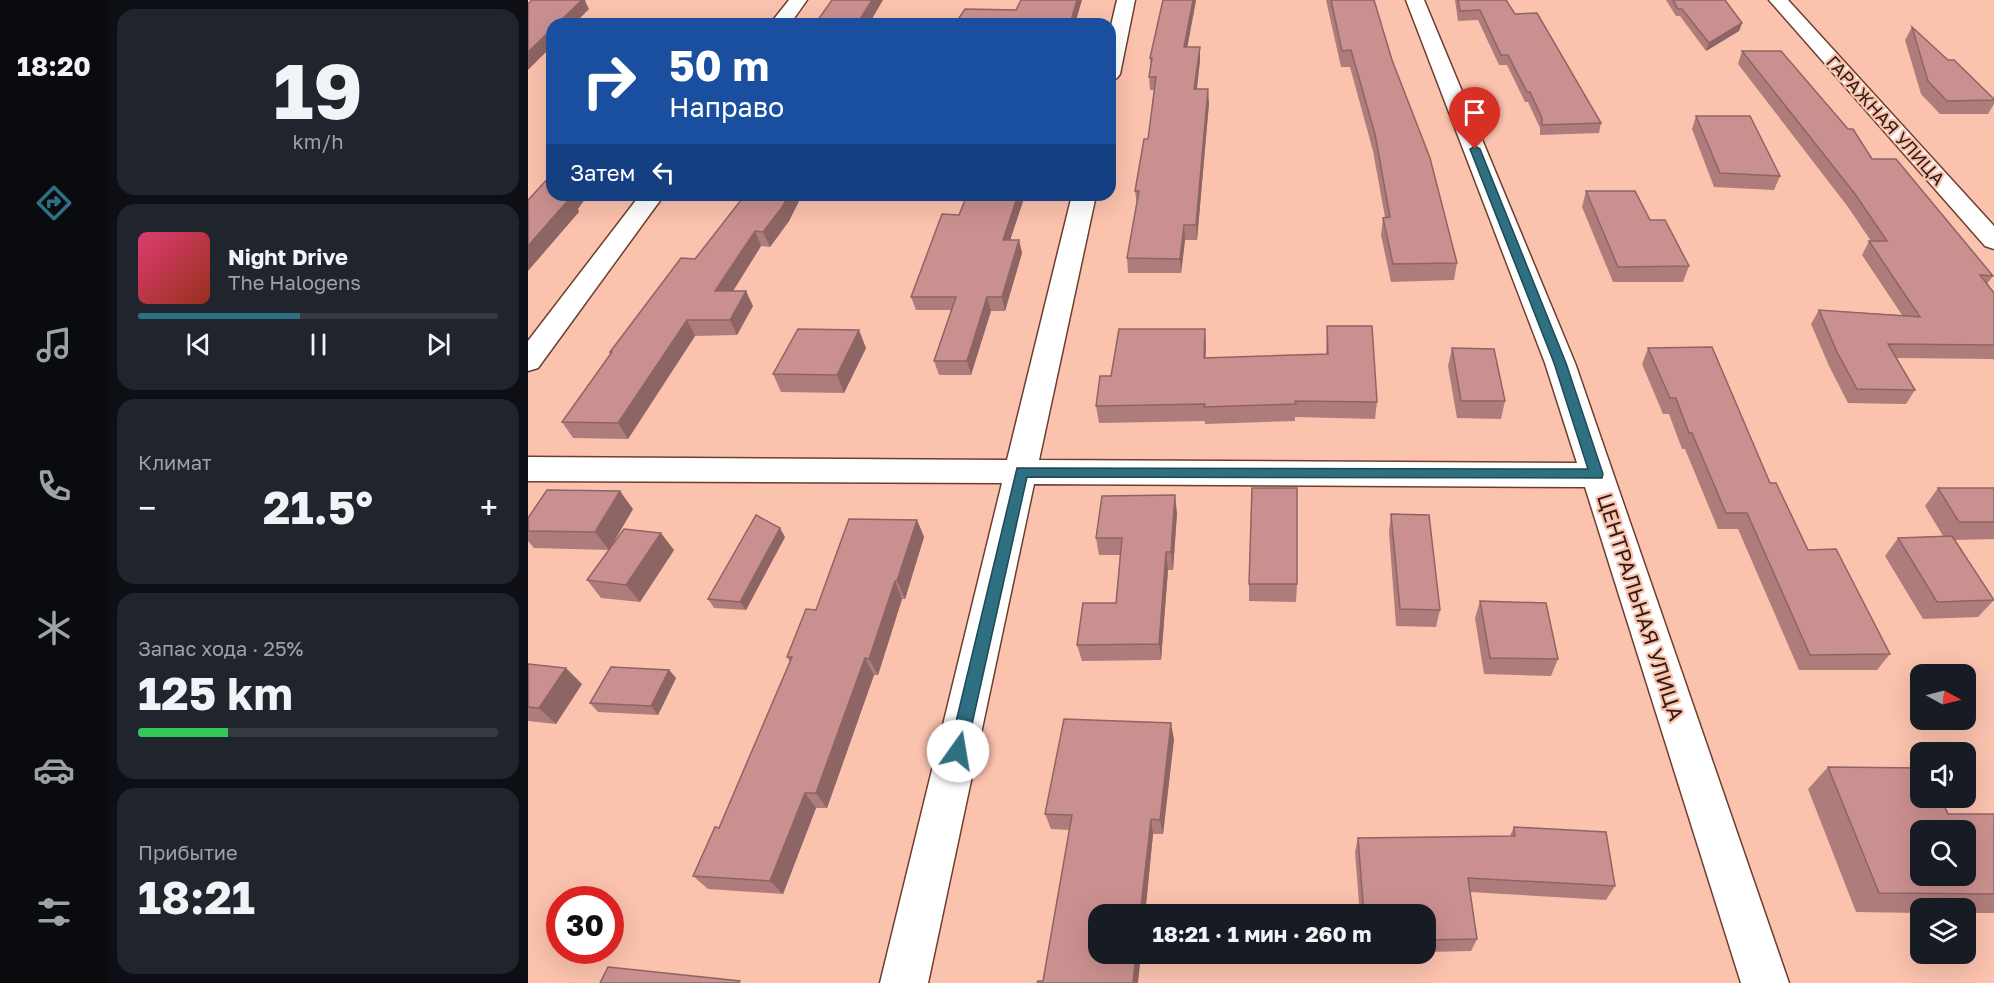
<!DOCTYPE html>
<html lang="ru">
<head>
<meta charset="utf-8">
<style>
  body { margin:0; font-family:"Golos Text",sans-serif; background:#20242c; color:#f1f3f6; height:100vh; display:flex; flex-direction:column; font-size:22px; white-space:nowrap }
  * { box-sizing:border-box; margin:0 }
  p { font-size:20px; color:#9ea1a6 }
  .icon { flex:none; width:33px; height:33px; fill:none; stroke:currentColor; stroke-width:2; stroke-linecap:round; stroke-linejoin:round }
  .map { position:relative; flex:1; overflow:hidden }
  .panel { display:flex; flex-direction:column; gap:9px; padding:9px; background:#0d0f14; width:420px }
  .panel>* { flex:none }
  .top-card { position:absolute; left:18px; top:18px; width:570px; height:183px; border-radius:18px; box-shadow:0 6px 24px #0002; background:#1a4fa0; color:#fff; overflow:hidden }
  .needle { width:39px; rotate:97deg }
  .controls { position:absolute; left:1382px; top:664px; display:grid; gap:12px }
  .controls a { display:grid; place-items:center; width:66px; height:66px; border-radius:12px; background:#171b24; box-shadow:0 6px 24px #0002; font-size:30px }
  .speed { position:absolute; left:18px; top:886px; display:flex; gap:12px; font-size:30px; font-weight:700; text-align:center }
  .speed>* { display:grid; place-content:center; width:78px; height:78px; border-radius:50%; background:#171b24; box-shadow:0 6px 24px #0002; line-height:1 }
  .speed .limit { border:9px solid #d22; background:#fff; color:#111 }
  .pin { position:absolute; display:grid; place-items:center; width:51px; height:51px; color:#fff; margin:-62px -26px; border-radius:50% 50% 50% 0; rotate:-45deg; box-shadow:0 0 6px #0007 }
  .pin .icon { rotate:45deg }
  .me { position:absolute; width:66px; margin:-33px; rotate:13deg; stroke-linejoin:round; filter:drop-shadow(0 0 4px #0008) }
  .turn { display:flex; align-items:center; gap:21px; height:126px; padding:0 24px; font-size:27px }
  .turn .icon { width:78px; height:78px; stroke-width:2.5 }
  .turn b { display:block; font-size:42px; line-height:51px }
  .then { display:flex; align-items:center; height:57px; padding:0 24px; background:#0003; gap:12px; font-size:22px }
  .big { font-size:45px; font-weight:700; line-height:1.1 }
  .panel .tile { flex:1; display:flex; flex-direction:column; justify-content:center; gap:9px; min-width:0; padding:0 21px; border-radius:18px; background:#20242c }
  .panel .dial { align-items:center; gap:0 }
  .dial b { font-size:78px; line-height:1 }
  .song { display:flex; align-items:center; gap:18px }
  .cover { width:72px; height:72px; border-radius:9px; background:linear-gradient(135deg,hsl(340 70% 55%),hsl(10 70% 35%)) }
  .played { height:6px; border-radius:3px; background:linear-gradient(90deg,#2e6f82 45%,#363941 45%) }
  .keys { display:flex; justify-content:space-around; direction:ltr }
  .heat { display:flex; justify-content:space-between; align-items:center; font-size:33px; direction:ltr }
  .charge { height:9px; border-radius:4px; background:linear-gradient(90deg,#34c759 25%,#363941 0) }
  .trip { position:absolute; left:560px; top:904px; width:348px; height:60px; border-radius:18px; background:#171b24; box-shadow:0 6px 24px #0002; font-weight:700; line-height:60px; text-align:center }
  main { display:flex; flex:1; min-height:0 }
  .tab-bar { display:flex; flex-direction:column; width:108px; justify-content:space-around; align-items:center; background:#090b0e; color:#9ea1a6 }
  .tab-bar .icon { width:42px; height:42px }
  .tab-bar .current { color:#2e6f82 }
  .tab-bar b { font-size:27px; color:#f1f3f6 }
  .map>svg:first-child { display:block }
</style>
</head>
<body>
<main>
<nav class="tab-bar">
<b>18:20</b>
<svg class="icon current" aria-label="directions" viewBox="0 0 24 24"><path d="M12 3l9 9-9 9-9-9zM9 14v-3h6M13 9l2 2-2 2"/></svg>
<svg class="icon" aria-label="music" viewBox="0 0 24 24"><path d="M9 18V5l10-2v13"/><circle cx="6" cy="18" r="3"/><circle cx="16" cy="16" r="3"/></svg>
<svg class="icon" aria-label="phone" viewBox="0 0 24 24"><path d="M5 4h4l2 5-3 2q2 4 5 5l2-3 5 2v4C11 20 4 13 5 4z"/></svg>
<svg class="icon" aria-label="climate" viewBox="0 0 24 24"><path d="M12 3v18M4 7l16 10M4 17L20 7"/></svg>
<svg class="icon" aria-label="car" viewBox="0 0 24 24"><path d="M5 17H2v-5l4-1 3-4h7l3 4 3 1v5h-3M9 17h6M6 11h13"/><circle cx="7" cy="17" r="2"/><circle cx="17" cy="17" r="2"/></svg>
<svg class="icon" aria-label="filters" viewBox="0 0 24 24"><path d="M4 7h16M4 17h16"/><circle cx="9" cy="7" r="2"/><circle cx="15" cy="17" r="2"/></svg>
</nav>
<section class="panel">
<div class="tile dial"><b>19</b><p>km/h</p></div>
<div class="tile">
<div class="song"><i class="cover"></i><div><b>Night Drive</b><p>The Halogens</p></div></div>
<div class="played"></div>
<div class="keys"><svg class="icon" aria-label="previous" viewBox="0 0 24 24"><path d="M18 5L8 12l10 7zM5 5v14"/></svg><svg class="icon" aria-label="pause" viewBox="0 0 24 24"><path d="M8 5v14M16 5v14"/></svg><svg class="icon" aria-label="next" viewBox="0 0 24 24"><path d="M6 5l10 7-10 7zM19 5v14"/></svg></div>
</div>
<div class="tile"><p>Климат</p>
<div class="heat"><a>−</a><b class="big">21.5°</b><a>+</a></div>
</div>
<div class="tile"><p>Запас хода · 25%</p><b class="big">125 km</b><div class="charge"></div></div>
<div class="tile"><p>Прибытие</p><b class="big">18:21</b></div>
</section>
<div class="map">
<svg width="1466" height="983" viewBox="0 0 1466 983">
  <rect width="100%" height="100%" fill="#fbc2ae"/>
  <g fill="none" stroke-linecap="round" stroke-linejoin="round">
    <defs>
      <path id="minor" d="M 261,0 L 279,0 L 262,24 L 242,24 Z
        M 589,0 L 607,0 L 592,74 L 589,78 L 582,80 L 582,30 Z
        M 878,0 L 896,0 L 1047,363 L 1261,983 L 1213,983 L 1057,487 L 506,484 L 400,983 L 352,983 L 474,483 L 0,481 L 0,457 L 479,460 L 544,195 L 568,195 L 511,460 L 1049,463 L 1017,363 Z
        M 1241,0 L 1260,0 L 1466,226 L 1466,249 L 1457,246 Z
        M 112,195 L 136,195 L 10,368 L 0,371 L 0,341 Z"/>
    </defs>
    <use href="#minor" stroke="#6d3e2e" stroke-width="3"/>
    <use href="#minor" fill="#fff" fill-rule="evenodd"/>
  </g>
  <path fill="#ae7c7b" d="M 635,0 L 668,0 L 659,47 L 672,60 L 669,89 L 681,103 L 669,240 L 657,240 L 653,273 L 600,273 L 599,258 L 609,205 L 607,191 L 620,139 L 626,90 L 622,90 L 621,77 L 623,67 L 622,58 Z
    M 798,0 L 846,0 L 864,60 L 929,263 L 926,280 L 863,282 L 853,235 L 855,218 L 857,217 L 845,151 L 822,67 L 813,67 Z
    M 927,0 L 978,0 L 987,14 L 1073,123 L 1071,133 L 1012,135 L 1012,128 L 1000,102 L 997,102 L 979,65 L 971,65 L 950,20 L 930,21 Z
    M 1138,0 L 1197,0 L 1214,23 L 1211,31 L 1178,51 L 1152,16 L 1148,16 Z
    M 1384,27 L 1420,60 L 1466,99 L 1466,104 L 1460,114 L 1412,114 L 1393,94 L 1377,40 Z
    M 1214,51 L 1344,159 L 1465,276 L 1459,284 L 1466,293 L 1466,361 L 1465,359 L 1368,358 L 1387,390 L 1378,404 L 1320,403 L 1301,366 L 1283,324 L 1291,310 L 1374,315 L 1334,255 L 1341,241 L 1343,241 L 1320,207 L 1210,64 Z
    M 1168,116 L 1252,176 L 1246,190 L 1186,187 L 1164,129 Z
    M 1058,191 L 1122,220 L 1161,266 L 1155,282 L 1085,282 L 1054,207 Z
    M 200,195 L 274,195 L 261,221 L 242,247 L 233,246 L 205,291 L 225,306 L 209,335 L 167,336 L 100,439 L 45,438 L 34,422 L 83,353 L 82,352 L 167,259 L 213,201 L 202,201 Z
    M 439,195 L 497,195 L 482,240 L 491,240 L 494,253 L 477,311 L 463,311 L 443,375 L 411,375 L 406,361 L 423,310 L 388,310 L 383,297 L 431,215 Z
    M 799,326 L 849,402 L 847,419 L 767,417 L 767,421 L 677,424 L 677,421 L 571,423 L 568,406 L 678,346 L 677,358 L 798,354 Z
    M 338,348 L 316,393 L 253,392 L 245,374 Z
    M 924,348 L 977,401 L 973,419 L 929,418 L 920,366 Z
    M 1120,348 L 1242,483 L 1280,550 L 1362,654 L 1349,670 L 1271,670 L 1210,529 L 1190,529 L 1157,449 L 1154,449 L 1141,414 L 1135,414 L 1114,364 Z
    M 1410,488 L 1466,488 L 1466,539 L 1426,540 L 1466,600 L 1450,617 L 1395,619 L 1357,556 L 1370,538 L 1415,536 L 1397,506 Z
    M 105,509 L 81,550 L 6,548 L 0,541 L 0,518 Z
    M 649,513 L 645,570 L 640,570 L 633,660 L 554,661 L 549,645 L 588,603 L 592,555 L 571,555 L 568,538 Z
    M 863,514 L 912,610 L 908,627 L 868,626 L 861,532 Z
    M 389,520 L 396,537 L 377,599 L 374,599 L 350,675 L 346,675 L 299,808 L 288,808 L 255,894 L 180,889 L 165,876 L 191,828 L 262,662 L 259,657 L 288,610 Z
    M 257,537 L 218,610 L 186,608 L 180,599 Z
    M 146,550 L 112,602 L 73,598 L 59,580 Z
    M 721,584 L 769,584 L 768,602 L 721,601 Z
    M 952,601 L 1030,659 L 1023,676 L 956,674 L 947,618 Z
    M 0,664 L 54,684 L 28,724 L 0,721 Z
    M 141,670 L 148,678 L 130,715 L 70,712 L 62,703 Z
    M 646,739 L 635,834 L 625,834 L 617,915 L 570,915 L 515,981 L 542,830 L 523,829 L 517,814 Z
    M 1300,767 L 1420,814 L 1466,814 L 1466,913 L 1437,913 L 1437,909 L 1392,909 L 1392,913 L 1328,912 L 1280,789 Z
    M 986,827 L 1087,886 L 1078,900 L 942,892 L 949,939 L 943,951 L 897,952 L 897,915 L 832,915 L 827,852 L 830,838 L 982,836 Z"/>
  <path fill="#8d6564" d="M 44,0 L 58,0 L 57,1 L 61,9 L 46,24 L 29,24 Z
    M 344,0 L 355,0 L 341,24 L 329,24 Z
    M 549,0 L 554,0 L 547,24 L 542,24 Z
    M 665,0 L 668,0 L 657,60 L 656,47 Z
    M 1214,23 L 1211,31 L 1178,51 L 1181,43 Z
    M 24,29 L 24,46 L 0,70 L 0,52 Z
    M 672,47 L 672,60 L 667,103 L 666,89 Z
    M 680,89 L 681,103 L 669,240 L 668,225 Z
    M 41,195 L 60,195 L 50,209 L 51,212 L 0,271 L 0,246 Z
    M 260,195 L 274,195 L 261,221 L 242,247 L 235,232 Z
    M 490,195 L 497,195 L 478,253 L 475,240 Z
    M 656,225 L 657,240 L 653,273 L 652,259 Z
    M 227,231 L 233,246 L 195,307 L 187,291 Z
    M 491,240 L 494,253 L 477,311 L 474,297 Z
    M 218,291 L 225,306 L 209,335 L 202,320 Z
    M 459,297 L 463,311 L 443,375 L 439,361 Z
    M 159,320 L 167,336 L 100,439 L 90,423 Z
    M 677,329 L 678,346 L 677,375 L 676,358 Z
    M 331,330 L 338,348 L 316,393 L 309,375 Z
    M 92,491 L 105,509 L 81,550 L 67,532 Z
    M 647,495 L 649,513 L 645,570 L 643,552 Z
    M 389,520 L 396,537 L 377,599 L 369,581 Z
    M 252,528 L 257,537 L 218,610 L 212,602 Z
    M 133,533 L 146,550 L 112,602 L 98,585 Z
    M 638,552 L 640,570 L 633,660 L 631,644 Z
    M 367,581 L 374,599 L 350,675 L 341,659 Z
    M 337,658 L 346,675 L 299,808 L 288,793 Z
    M 38,668 L 54,684 L 28,724 L 11,708 Z
    M 141,670 L 148,678 L 130,715 L 123,706 Z
    M 643,723 L 646,739 L 635,834 L 632,820 Z
    M 277,793 L 288,808 L 255,894 L 242,881 Z
    M 623,819 L 625,834 L 617,915 L 612,915 Z
    M 608,954 L 613,954 L 610,983 L 605,983 Z"/>
  <path fill="#ca908f" stroke="#8d6564" stroke-width="1.5" fill-rule="evenodd" d="M 4,0 L 54,0 L 29,24 L 24,24 L 24,29 L 0,52 L 0,4 Z
    M 304,0 L 344,0 L 329,24 L 287,24 Z
    M 493,0 L 549,0 L 542,24 L 427,24 L 437,9 L 488,10 Z
    M 635,0 L 665,0 L 656,47 L 672,47 L 666,89 L 680,89 L 668,225 L 656,225 L 652,259 L 599,258 L 611,191 L 607,191 L 616,139 L 620,139 L 628,77 L 621,77 L 624,58 L 622,58 Z
    M 803,0 L 846,0 L 864,60 L 902,158 L 929,263 L 865,264 L 855,218 L 862,217 L 847,134 L 823,50 L 814,51 Z
    M 930,0 L 978,0 L 987,14 L 1009,13 L 1073,123 L 1014,125 L 1014,118 L 1002,92 L 999,92 L 980,55 L 973,55 L 952,10 L 932,11 Z
    M 1145,0 L 1197,0 L 1214,23 L 1181,43 L 1154,9 L 1150,9 Z
    M 1384,27 L 1420,60 L 1426,60 L 1466,99 L 1466,100 L 1419,101 L 1400,81 Z
    M 1214,51 L 1253,51 L 1320,129 L 1325,129 L 1344,159 L 1368,159 L 1465,276 L 1452,275 L 1466,293 L 1466,345 L 1360,344 L 1387,390 L 1329,389 L 1309,352 L 1291,310 L 1392,317 L 1341,241 L 1359,241 L 1327,194 Z
    M 1168,116 L 1222,116 L 1252,176 L 1192,173 Z
    M 24,174 L 24,195 L 41,195 L 40,197 L 43,197 L 0,246 L 0,200 Z
    M 1058,191 L 1107,191 L 1122,220 L 1137,220 L 1161,266 L 1090,267 Z
    M 217,195 L 260,195 L 255,206 L 235,232 L 227,231 L 187,291 L 218,291 L 202,320 L 159,320 L 90,423 L 34,422 L 84,352 L 82,352 L 153,258 L 167,259 Z
    M 439,195 L 490,195 L 475,240 L 491,240 L 474,297 L 459,297 L 439,361 L 406,361 L 428,297 L 383,297 L 414,214 L 431,215 Z
    M 799,326 L 844,326 L 849,402 L 767,401 L 768,404 L 676,407 L 677,404 L 568,406 L 572,376 L 583,376 L 591,329 L 677,329 L 676,358 L 800,354 Z
    M 270,329 L 331,330 L 309,375 L 245,374 Z
    M 1184,347 L 1242,483 L 1248,483 L 1280,550 L 1308,549 L 1362,654 L 1282,655 L 1219,513 L 1198,513 L 1164,433 L 1161,433 L 1148,398 L 1142,398 L 1120,348 Z
    M 924,348 L 966,349 L 977,401 L 933,401 Z
    M 724,488 L 769,488 L 769,584 L 721,584 Z
    M 1410,488 L 1466,488 L 1466,522 L 1431,522 Z
    M 19,490 L 92,491 L 67,532 L 0,531 L 0,518 Z
    M 647,495 L 643,552 L 638,552 L 631,644 L 549,645 L 555,603 L 588,603 L 594,538 L 568,538 L 574,496 Z
    M 863,514 L 901,515 L 912,610 L 872,609 Z
    M 228,515 L 252,528 L 212,602 L 180,599 Z
    M 321,519 L 389,520 L 369,581 L 367,581 L 341,659 L 337,658 L 288,793 L 277,793 L 242,881 L 165,876 L 187,827 L 191,828 L 264,657 L 259,657 L 278,609 L 288,610 Z
    M 96,529 L 133,533 L 98,585 L 59,580 Z
    M 1424,536 L 1466,600 L 1409,602 L 1370,538 Z
    M 952,601 L 1018,603 L 1030,659 L 962,658 Z
    M 0,664 L 38,668 L 11,708 L 0,707 Z
    M 83,667 L 141,670 L 123,706 L 62,703 Z
    M 536,719 L 643,723 L 632,820 L 623,819 L 612,915 L 570,915 L 570,954 L 608,954 L 605,983 L 509,983 L 510,981 L 515,981 L 544,815 L 517,814 Z
    M 1300,767 L 1392,768 L 1392,798 L 1413,798 L 1420,814 L 1466,814 L 1466,894 L 1351,893 ZM 1392,831 L 1437,831 L 1437,876 L 1392,876 Z
    M 986,827 L 1078,832 L 1087,886 L 940,878 L 949,939 L 897,940 L 897,915 L 836,915 L 830,838 L 987,836 Z
    M 80,967 L 212,981 L 211,983 L 72,983 Z"/>
  <path fill="#2e6f82" stroke="#1e4854" stroke-width="1.5" d="M 947,146 L 952,149 L 1038,363 L 1075,474 L 1074,478 L 499,477 L 438,751 L 436,756 L 430,758 L 424,756 L 421,751 L 489,468 L 1060,469 L 1026,363 L 942,149 Z"/>
  <g text-anchor="middle" dominant-baseline="central" stroke-width="4.5" stroke-linejoin="round" paint-order="stroke">
    <g font-size="18" fill="#301c14" stroke="#fbc2ae">
      <text transform="translate(1358 120) rotate(48)">ГАРАЖНАЯ УЛИЦА</text>
    </g>
    <g font-size="21" fill="#301c14" stroke="#fbc2ae">
      <text transform="translate(1113 607) rotate(72)">ЦЕНТРАЛЬНАЯ УЛИЦА</text>
    </g>
  </g>
</svg>
<div class="controls">
<a><svg class="needle" viewBox="-14 -14 28 28"><path d="M0-13l5 13h-10z" fill="#e53935"/><path d="M0 13l5-13h-10z" fill="#9ea1a6"/></svg></a>
<a><svg class="icon" aria-label="sound" viewBox="0 0 24 24"><path d="M4 9h4l5-4v14l-5-4H4zM17 9q2 3 0 6"/></svg></a>
<a><svg class="icon" aria-label="search" viewBox="0 0 24 24"><circle cx="10" cy="10" r="6"/><path d="M15 15l6 6"/></svg></a>
<a><svg class="icon" aria-label="layers" viewBox="0 0 24 24"><path d="M12 4l9 5-9 5-9-5zM3 14l9 5 9-5"/></svg></a>
</div>
<div class="speed"><div class="limit">30</div></div>
<div class="pin" style="left:947px;top:149px;background:#d93025"><svg class="icon" aria-label="arrive" viewBox="0 0 24 24"><path d="M6 21V4h12l-3 4 3 4H6"/></svg></div>
<svg class="me" style="left:430px;top:751px" viewBox="-20 -20 40 40"><circle r="19" fill="#fff"/><path d="M0-13L10 11 0 6-10 11z" fill="#2e6f82"/></svg>
<div class="trip">18:21 · 1 мин · 260 m</div>
<div class="top-card">
<div class="turn"><svg class="icon" aria-label="right" viewBox="0 0 24 24"><path d="M7 20v-9h11M14 6l5 5-5 5"/></svg><div><b>50 m</b>Направо</div></div>
<div class="then">Затем<svg class="icon" aria-label="left" viewBox="0 0 24 24"><path d="M17 20v-9H6M10 6l-5 5 5 5"/></svg></div>
</div>
</div>
</main>
</body>
</html>
